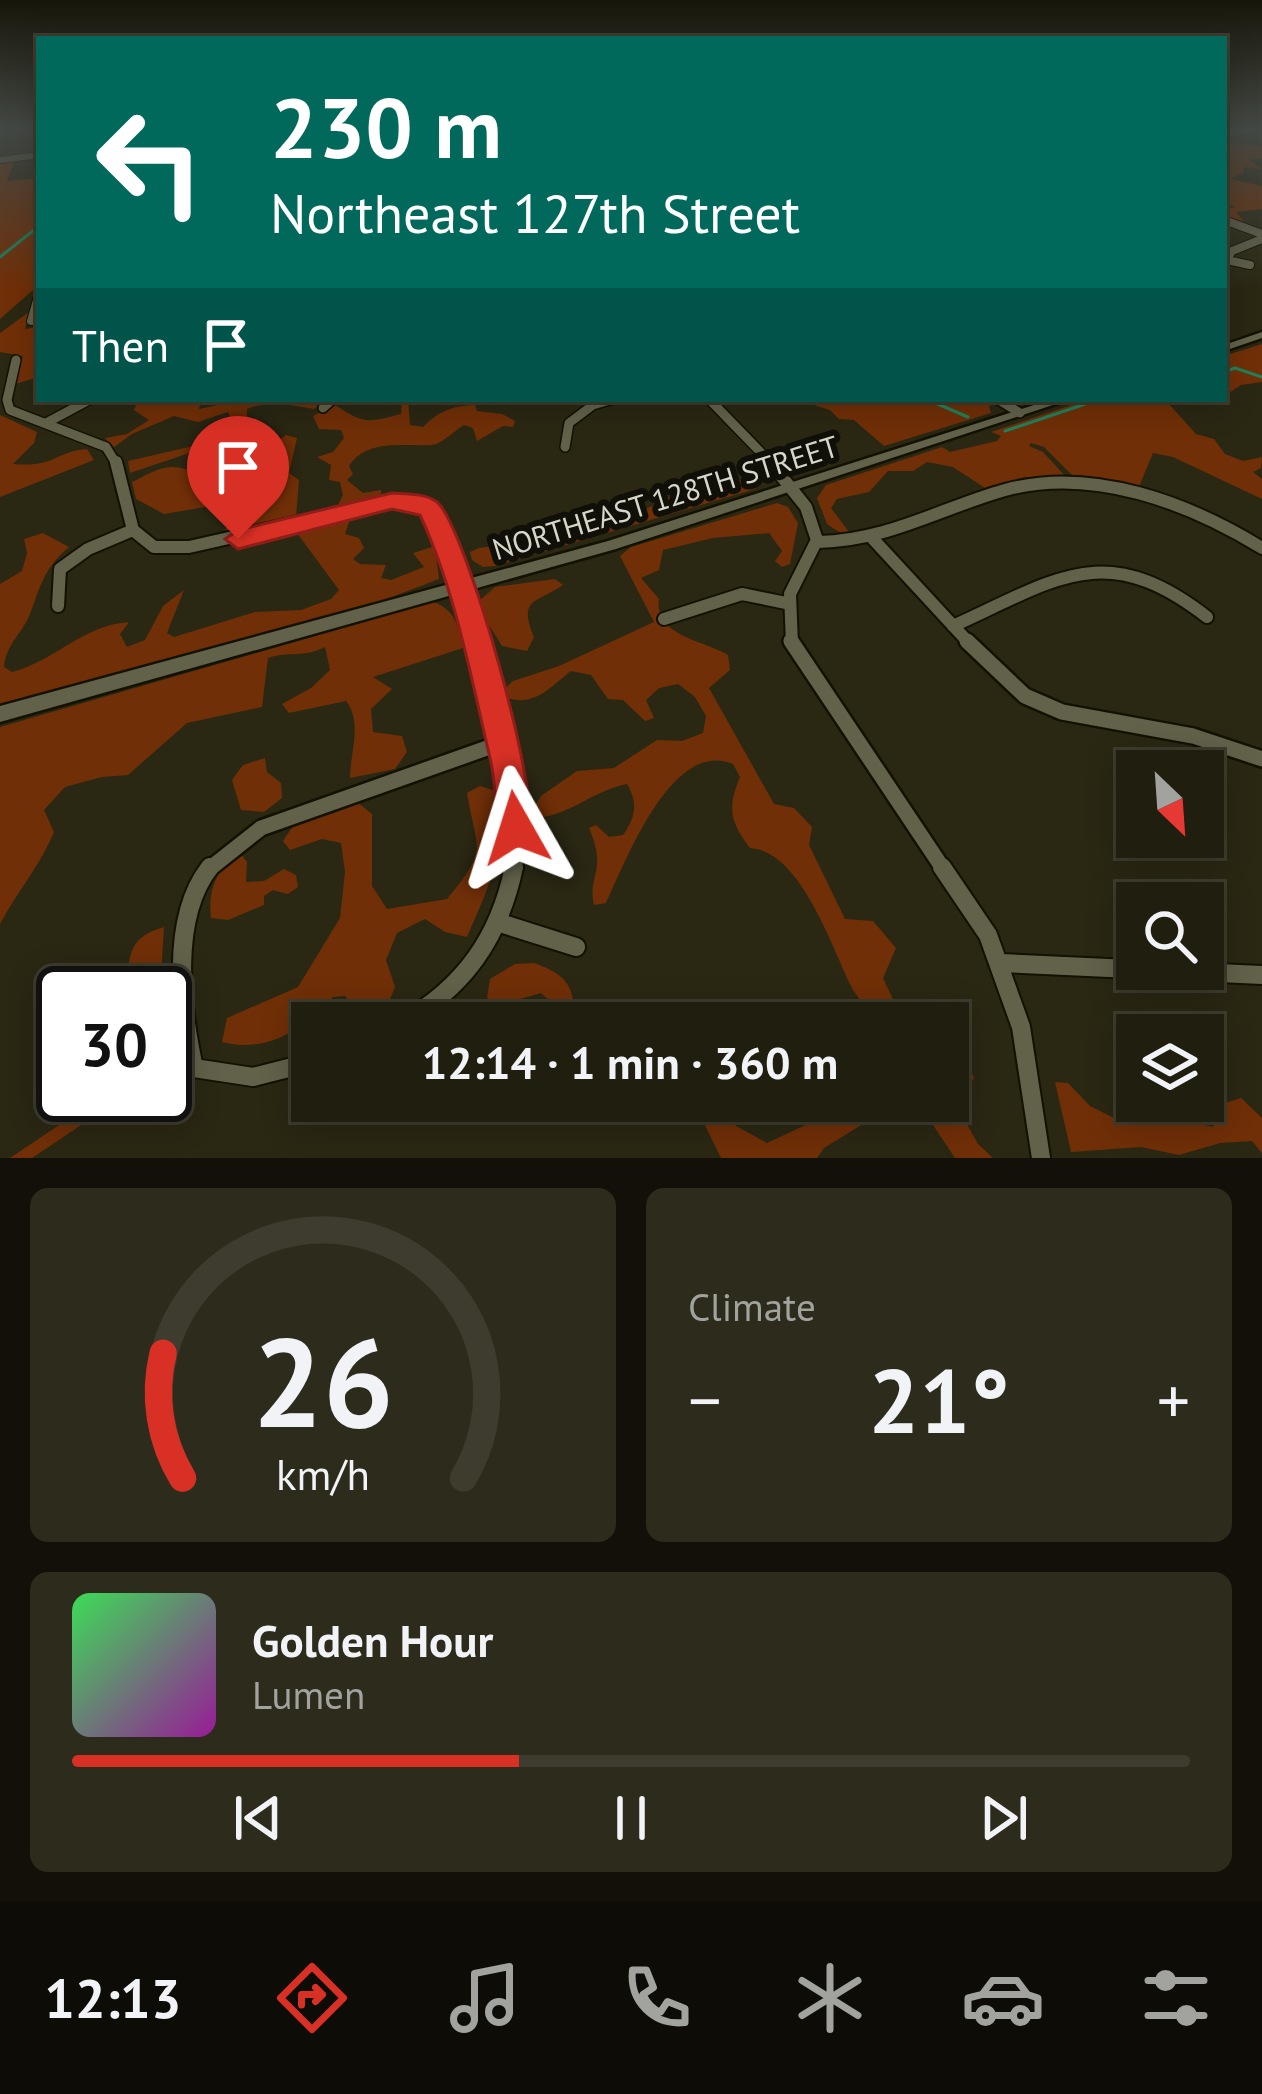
<!DOCTYPE html>
<html lang="en">
<head>
<meta charset="utf-8">
<style>
  body { margin:0; font-family:"PT Sans",sans-serif; background:#2d2b1c; color:#f1f3f6; height:100vh; display:flex; flex-direction:column; font-size:45px; white-space:nowrap }
  * { box-sizing:border-box; margin:0 }
  p { font-size:39px; color:#a2a29e }
  .icon { flex:none; width:66px; height:66px; fill:none; stroke:currentColor; stroke-width:2; stroke-linecap:round; stroke-linejoin:round }
  .map { position:relative; height:1158px; overflow:hidden }
  .side { display:flex; flex-direction:column; gap:30px; padding:30px; background:#121008; flex:1 }
  .side>* { flex:none }
  .banner { position:absolute; left:36px; top:36px; width:1191px; height:366px; border-radius:0px; box-shadow:0 6px 30px #0003,0 0 0 3px #3d3c2e; background:#00695c; color:#fff; overflow:hidden }
  .needle { width:78px; rotate:155deg }
  .controls { position:absolute; left:1116px; top:750px; display:grid; gap:24px }
  .controls a { display:grid; place-items:center; width:108px; height:108px; border-radius:0px; background:#201e0e; box-shadow:0 6px 30px #0003,0 0 0 3px #3d3c2e; font-size:60px }
  .speed { position:absolute; left:36px; top:966px; display:flex; gap:24px; font-size:60px; font-weight:700; text-align:center }
  .speed>* { display:grid; place-content:center; width:156px; height:156px; border-radius:50%; background:#201e0e; box-shadow:0 6px 30px #0003,0 0 0 3px #3d3c2e; line-height:1 }
  .speed .limit { border:6px solid #111; border-radius:18px; background:#fff; color:#111 }
  .pin { position:absolute; display:grid; place-items:center; width:102px; height:102px; color:#fff; margin:-123px -51px; border-radius:50% 50% 50% 0; rotate:-45deg; box-shadow:0 0 12px #0007 }
  .pin .icon { rotate:45deg }
  .me { position:absolute; width:132px; margin:-66px; rotate:354deg; stroke-linejoin:round; filter:drop-shadow(0 0 9px #0008) }
  .turn { display:flex; align-items:center; gap:42px; height:252px; padding:0 36px; font-size:54px }
  .turn .icon { width:156px; height:156px; stroke-width:2.5 }
  .turn b { display:block; font-size:84px; line-height:102px }
  .then { display:flex; align-items:center; height:114px; padding:0 36px; background:#0003; gap:24px; font-size:45px }
  .big { font-size:90px; font-weight:800; line-height:1.1 }
  .side .card { flex:1; display:flex; flex-direction:column; justify-content:center; gap:18px; min-width:0; padding:0 42px; border-radius:18px; background:#2d2b1c }
  .side .dial { align-items:center; gap:0 }
  .dial svg { height:312px; overflow:visible; fill:none; stroke:#3d3c2e; stroke-width:7; stroke-linecap:round; text-anchor:middle }
  .dial text { fill:#f1f3f6; stroke:none }
  .song { display:flex; align-items:center; gap:36px }
  .cover { width:144px; height:144px; border-radius:18px; background:linear-gradient(135deg,hsl(130 70% 55%),hsl(300 70% 35%)) }
  .played { height:12px; border-radius:6px; background:linear-gradient(90deg,#d93025 40%,#3d3c2e 40%) }
  .keys { display:flex; justify-content:space-around; direction:ltr }
  .heat { display:flex; justify-content:space-between; align-items:center; font-size:66px; direction:ltr }
  .side .tiles { flex:1; display:grid; gap:30px; grid-template-columns:1fr 1fr }
  .card:last-child { grid-column:span 2 }
  .trip { position:absolute; left:291px; top:1002px; width:678px; height:120px; border-radius:0px; background:#201e0e; box-shadow:0 6px 30px #0003,0 0 0 3px #3d3c2e; font-weight:800; line-height:120px; text-align:center }
  .tabs { display:flex; height:192px; justify-content:space-around; align-items:center; background:#0d0c06; color:#a2a29e }
  .tabs .icon { width:84px; height:84px }
  .tabs .selected { color:#d93025 }
  .tabs b { font-size:54px; color:#f1f3f6 }
  .map>svg:first-child { display:block }
</style>
</head>
<body>
<div class="map">
<svg width="1262" height="1158" viewBox="0 0 1262 1158">
  <rect width="100%" height="100%" fill="#2a2813"/>
  <path fill="#702f07" d="M 1224,142 L 1262,146 L 1262,158 L 1249,160 L 1262,169 L 1244,167 L 1243,173 L 1229,179 L 1262,186 L 1262,209 L 1236,212 L 1244,221 L 1224,217 L 1224,209 L 1236,207 L 1224,202 L 1224,149 L 1229,147 Z
    M 15,159 L 7,181 L 39,178 L 39,273 L 34,289 L 0,319 L 0,161 Z
    M 29,312 L 25,329 L 39,327 L 39,377 L 15,384 L 23,356 L 0,352 L 0,333 Z
    M 1262,344 L 1262,382 L 1241,385 L 1224,396 L 1224,356 Z
    M 139,399 L 201,399 L 199,409 L 248,399 L 325,399 L 314,409 C 292,405 268,400 247,409 L 247,417 L 254,420 L 234,432 L 239,440 L 219,443 L 130,473 L 128,461 L 215,441 L 214,432 L 231,420 L 228,412 L 198,422 L 174,416 L 132,434 L 114,447 L 105,438 L 127,434 L 149,420 L 134,410 Z
    M 402,399 L 408,399 L 410,425 L 423,427 C 439,411 452,406 475,405 L 477,411 L 502,414 L 515,421 L 513,427 L 503,426 L 477,441 L 473,428 L 464,425 C 454,431 441,445 431,445 C 403,447 368,438 349,466 L 353,474 L 347,480 L 363,493 L 381,490 L 381,496 L 337,507 L 343,495 L 340,482 L 329,480 L 331,465 L 317,457 L 333,452 L 344,438 L 341,430 L 319,429 L 313,416 L 335,405 C 364,424 367,423 401,414 Z
    M 805,399 L 991,399 L 995,403 L 989,406 L 991,413 L 884,446 L 854,420 L 839,419 L 830,410 L 804,402 Z
    M 1089,399 L 1186,399 L 1168,403 L 1196,434 L 1214,439 L 1225,454 L 1243,461 L 1262,457 L 1261,468 L 1253,472 L 1262,479 L 1262,499 L 1173,457 L 1153,453 L 1138,489 L 1076,479 L 1044,447 L 1031,443 L 1029,446 L 1043,452 L 1066,477 L 1025,477 L 985,488 L 953,467 L 927,462 L 913,471 L 888,471 L 869,492 L 837,499 L 831,508 L 849,532 L 842,534 L 827,524 L 817,498 L 826,485 L 942,447 L 950,452 L 997,441 L 1001,436 L 991,432 Z
    M 0,415 L 37,432 L 34,443 L 13,464 C 55,468 56,451 87,449 L 94,460 L 0,497 Z
    M 286,435 L 297,438 L 289,473 L 299,480 L 296,517 L 221,535 L 239,511 L 229,503 L 164,514 L 136,499 L 132,482 C 145,476 158,467 172,467 C 201,467 195,489 241,474 L 247,467 L 241,456 L 265,450 Z
    M 756,472 L 763,483 L 755,489 L 495,566 L 483,567 L 472,560 L 470,552 L 479,548 C 521,543 555,532 593,518 L 596,510 L 642,511 L 675,494 L 724,488 Z
    M 777,503 L 788,507 L 798,523 L 790,564 L 782,567 L 775,561 L 782,551 L 769,533 L 713,538 L 663,550 L 659,570 L 641,578 L 659,599 C 654,636 703,640 728,655 L 730,670 L 709,688 L 774,804 L 794,808 L 812,827 L 809,845 L 845,919 L 873,921 L 896,948 L 883,978 L 904,1023 L 880,1023 C 871,1011 857,999 851,986 C 831,945 800,851 750,848 C 730,822 727,808 740,777 L 733,764 C 672,738 626,861 606,903 L 594,905 C 587,874 608,872 589,828 L 596,825 L 609,837 L 623,835 C 636,817 638,803 627,784 C 593,791 573,813 539,818 L 533,809 L 541,796 L 577,771 L 614,768 L 657,740 L 682,741 L 703,733 L 706,716 L 695,697 L 678,684 L 659,688 L 646,700 L 654,718 L 645,721 L 623,700 L 608,699 L 591,675 L 571,671 C 549,688 534,708 504,697 L 502,691 L 513,681 L 559,666 L 654,622 L 620,556 L 631,547 Z
    M 351,517 L 345,534 L 359,538 L 364,548 L 353,559 L 360,564 L 386,565 L 381,578 L 391,580 L 424,567 L 413,553 L 435,546 L 439,579 L 384,600 L 0,707 L 0,584 L 22,571 L 27,553 L 24,539 L 43,533 L 69,547 C 44,568 41,585 30,614 C 22,634 6,644 4,667 L 12,672 C 55,661 83,625 129,622 L 120,634 L 127,647 L 145,640 L 163,606 L 184,590 L 167,633 L 174,637 L 255,612 L 301,610 L 331,599 L 339,590 L 297,533 Z
    M 555,579 L 563,585 C 538,603 517,597 534,637 L 527,651 L 502,646 L 484,617 L 480,600 L 495,587 Z
    M 433,602 C 456,610 458,626 463,648 L 373,677 L 392,689 L 371,709 L 373,732 L 402,736 L 407,752 L 395,769 L 350,778 C 350,752 363,723 346,701 L 289,713 L 282,704 L 311,688 L 330,670 L 325,647 C 304,658 289,651 268,658 L 262,707 L 187,723 L 128,775 L 102,777 L 65,787 L 44,810 L 54,832 C 41,864 17,892 0,924 L 0,727 Z
    M 265,758 L 267,772 L 281,783 L 282,798 L 264,812 L 241,810 L 232,780 L 243,765 Z
    M 480,786 L 496,791 C 513,839 486,893 467,937 L 445,932 L 425,919 L 397,933 L 386,960 L 395,987 L 385,1011 L 364,1022 L 345,996 L 333,997 C 303,1029 267,1054 222,1042 L 227,1018 L 298,987 L 340,918 L 345,872 L 341,843 L 322,839 L 290,850 L 283,841 L 295,823 L 357,802 L 372,814 L 372,886 L 387,909 L 447,899 C 489,848 477,852 467,793 Z
    M 240,853 L 247,862 L 246,882 L 264,881 L 284,869 L 296,875 L 298,887 L 288,894 L 273,890 L 264,896 L 264,905 L 228,920 L 211,918 C 208,890 216,868 240,853 Z
    M 164,927 L 160,993 L 127,993 C 129,957 126,938 164,927 Z
    M 534,963 C 562,973 576,984 573,1015 L 561,1022 L 554,1005 L 541,993 L 496,1006 L 487,998 L 490,979 L 515,964 Z
    M 948,1037 L 962,1050 L 974,1078 L 956,1105 L 978,1144 L 993,1158 L 955,1158 L 927,1116 L 882,1112 L 824,1148 L 817,1158 L 721,1158 L 700,1115 L 716,1103 L 736,1126 L 767,1143 L 857,1101 L 948,1101 Z
    M 1055,1082 L 1068,1083 L 1090,1106 L 1116,1119 L 1143,1112 L 1145,1101 L 1170,1101 L 1183,1120 L 1213,1127 L 1222,1104 L 1241,1098 L 1262,1118 L 1262,1153 L 1252,1141 L 1220,1143 L 1179,1155 L 1141,1147 L 1071,1152 Z
    M 104,1095 L 126,1095 L 32,1158 L 10,1158 Z"/>
  <g fill="none" stroke-linecap="round" stroke-linejoin="round">
    <path stroke="#1f825c" stroke-width="3" d="M 0,257 L 39,226
      M 1224,372 L 1235,368 L 1262,377
      M 926,399 L 968,417
      M 1005,431 L 1100,399"/>
    <defs>
      <path id="minor-far5" d="M 1224,134 L 1251,129
        M 0,160 L 39,155"/>
      <path id="minor-far4" d="M 1224,220 L 1262,234
        M 1227,260 L 1250,265
        M 1224,264 L 1232,251 L 1262,239
        M 31,321 L 39,293"/>
      <path id="minor-far3" d="M 16,360 L 7,400 L 10,410 L 106,447 L 117,465
        M 709,399 L 773,465
        M 997,399 L 1020,413
        M 323,408 L 333,399
        M 46,423 L 91,399
        M 565,447 L 569,423 L 593,405 L 613,399"/>
      <path id="minor-far2" d="M 116,462 L 133,530
        M 770,462 L 806,507 L 817,540 L 790,594 L 792,644
        M 133,530 L 154,547 L 189,547 L 392,501 L 422,504 L 440,524 L 475,644
        M 873,539 L 970,644
        M 818,542 C 887,541 941,508 1005,490 C 1092,466 1189,503 1262,548
        M 58,606 L 60,569 L 88,549 L 133,530
        M 664,619 L 742,594 L 786,603
        M 953,626 C 1057,579 1105,538 1207,617"/>
      <path id="minor-far1" d="M 474,641 L 515,791 L 514,870
        M 791,641 L 944,870
        M 967,641 L 1025,696 L 1062,712 L 1193,736 L 1262,759
        M 208,870 L 261,828 L 501,743"/>
      <path id="minor" d="M 210,867 C 170,918 181,1008 194,1068 L 253,1077 L 312,1062
        M 942,867 L 988,935 L 1021,1027 L 1041,1158
        M 500,923 L 576,947
        M 1001,963 L 1262,975
        M 401,1023 C 464,988 499,938 514,867"/>
      <path id="tertiary" d="M 1262,332 L 1262,338 L 1224,351 L 1224,345 Z
        M 1053,399 L 1071,399 L 616,549 L 0,722 L 0,706 L 608,541 Z"/>
    </defs>
    <use href="#minor-far5" stroke="#131101" stroke-width="8"/>
    <use href="#minor-far4" stroke="#131101" stroke-width="10"/>
    <use href="#minor-far3" stroke="#131101" stroke-width="12"/>
    <use href="#minor-far2" stroke="#131101" stroke-width="16"/>
    <use href="#minor-far1" stroke="#131101" stroke-width="20"/>
    <use href="#minor" stroke="#131101" stroke-width="22"/>
    <use href="#tertiary" stroke="#131101" stroke-width="5"/>
    <use href="#minor-far5" stroke="#62614a" stroke-width="6"/>
    <use href="#minor-far4" stroke="#62614a" stroke-width="8"/>
    <use href="#minor-far3" stroke="#62614a" stroke-width="9"/>
    <use href="#minor-far2" stroke="#62614a" stroke-width="12"/>
    <use href="#minor-far1" stroke="#62614a" stroke-width="15"/>
    <use href="#minor" stroke="#62614a" stroke-width="18"/>
    <use href="#tertiary" fill="#62614a" fill-rule="evenodd"/>
  </g>
  <linearGradient id="sky" x2="0" y2="1"><stop stop-color="#17160a"/><stop offset="0.44" stop-color="#444844"/><stop offset="1" stop-color="#444844" stop-opacity="0"/></linearGradient>
  <rect width="1262" height="291" fill="url(#sky)"/>
  <path fill="#d93025" stroke="#8d1f18" stroke-width="3" d="M 392,493 C 406,494 425,493 437,502 C 467,528 544,805 529,841 L 516,846 L 504,841 C 493,815 497,785 490,758 C 471,677 455,590 420,515 L 392,509 L 238,549 L 225,539 L 238,530 Z"/>
  <g text-anchor="middle" dominant-baseline="central" stroke-width="12" stroke-linejoin="round" paint-order="stroke">
    <g font-size="30" fill="#d7d6c9" stroke="#111008">
      <text transform="translate(665 497) rotate(-17)">NORTHEAST 128TH STREET</text>
    </g>
  </g>
</svg>
<div class="controls">
<a><svg class="needle" viewBox="-14 -14 28 28"><path d="M0-13l5 13h-10z" fill="#e53935"/><path d="M0 13l5-13h-10z" fill="#a2a29e"/></svg></a>
<a><svg class="icon" aria-label="search" viewBox="0 0 24 24"><circle cx="10" cy="10" r="6"/><path d="M15 15l6 6"/></svg></a>
<a><svg class="icon" aria-label="layers" viewBox="0 0 24 24"><path d="M12 4l9 5-9 5-9-5zM3 14l9 5 9-5"/></svg></a>
</div>
<div class="speed"><div class="limit">30</div></div>
<div class="pin" style="left:238px;top:539px;background:#d93025"><svg class="icon" aria-label="arrive" viewBox="0 0 24 24"><path d="M6 21V4h12l-3 4 3 4H6"/></svg></div>
<svg class="me" style="left:516px;top:828px" viewBox="-20 -20 40 40"><path d="M0-17L14 15 0 8-14 15z" fill="#d93025" stroke="#fff" stroke-width="4"/></svg>
<div class="trip">12:14 · 1 min · 360 m</div>
<div class="banner">
<div class="turn"><svg class="icon" aria-label="left" viewBox="0 0 24 24"><path d="M17 20v-9H6M10 6l-5 5 5 5"/></svg><div><b>230 m</b>Northeast 127th Street</div></div>
<div class="then">Then<svg class="icon" aria-label="arrive" viewBox="0 0 24 24"><path d="M6 21V4h12l-3 4 3 4H6"/></svg></div>
</div>
</div>
<section class="side">
<div class="tiles">
<div class="card dial"><svg viewBox="0 0 100 80">
<path d="M14 69A42 42 0 1 1 86 69"/>
<path d="M14 69A42 42 0 0 1 9 37" stroke="#d93025"/>
<text x="50" y="56" font-size="32" font-weight="700">26</text>
<text x="50" y="72" font-size="11">km/h</text>
</svg></div>
<div class="card"><p>Climate</p>
<div class="heat"><a>−</a><b class="big">21°</b><a>+</a></div>
</div>
<div class="card">
<div class="song"><i class="cover"></i><div><b>Golden Hour</b><p>Lumen</p></div></div>
<div class="played"></div>
<div class="keys"><svg class="icon" aria-label="previous" viewBox="0 0 24 24"><path d="M18 5L8 12l10 7zM5 5v14"/></svg><svg class="icon" aria-label="pause" viewBox="0 0 24 24"><path d="M8 5v14M16 5v14"/></svg><svg class="icon" aria-label="next" viewBox="0 0 24 24"><path d="M6 5l10 7-10 7zM19 5v14"/></svg></div>
</div>
</div>
</section>
<nav class="tabs">
<b>12:13</b>
<svg class="icon selected" aria-label="directions" viewBox="0 0 24 24"><path d="M12 3l9 9-9 9-9-9zM9 14v-3h6M13 9l2 2-2 2"/></svg>
<svg class="icon" aria-label="music" viewBox="0 0 24 24"><path d="M9 18V5l10-2v13"/><circle cx="6" cy="18" r="3"/><circle cx="16" cy="16" r="3"/></svg>
<svg class="icon" aria-label="phone" viewBox="0 0 24 24"><path d="M5 4h4l2 5-3 2q2 4 5 5l2-3 5 2v4C11 20 4 13 5 4z"/></svg>
<svg class="icon" aria-label="climate" viewBox="0 0 24 24"><path d="M12 3v18M4 7l16 10M4 17L20 7"/></svg>
<svg class="icon" aria-label="car" viewBox="0 0 24 24"><path d="M5 17H2v-5l4-1 3-4h7l3 4 3 1v5h-3M9 17h6M6 11h13"/><circle cx="7" cy="17" r="2"/><circle cx="17" cy="17" r="2"/></svg>
<svg class="icon" aria-label="filters" viewBox="0 0 24 24"><path d="M4 7h16M4 17h16"/><circle cx="9" cy="7" r="2"/><circle cx="15" cy="17" r="2"/></svg>
</nav>
</body>
</html>
